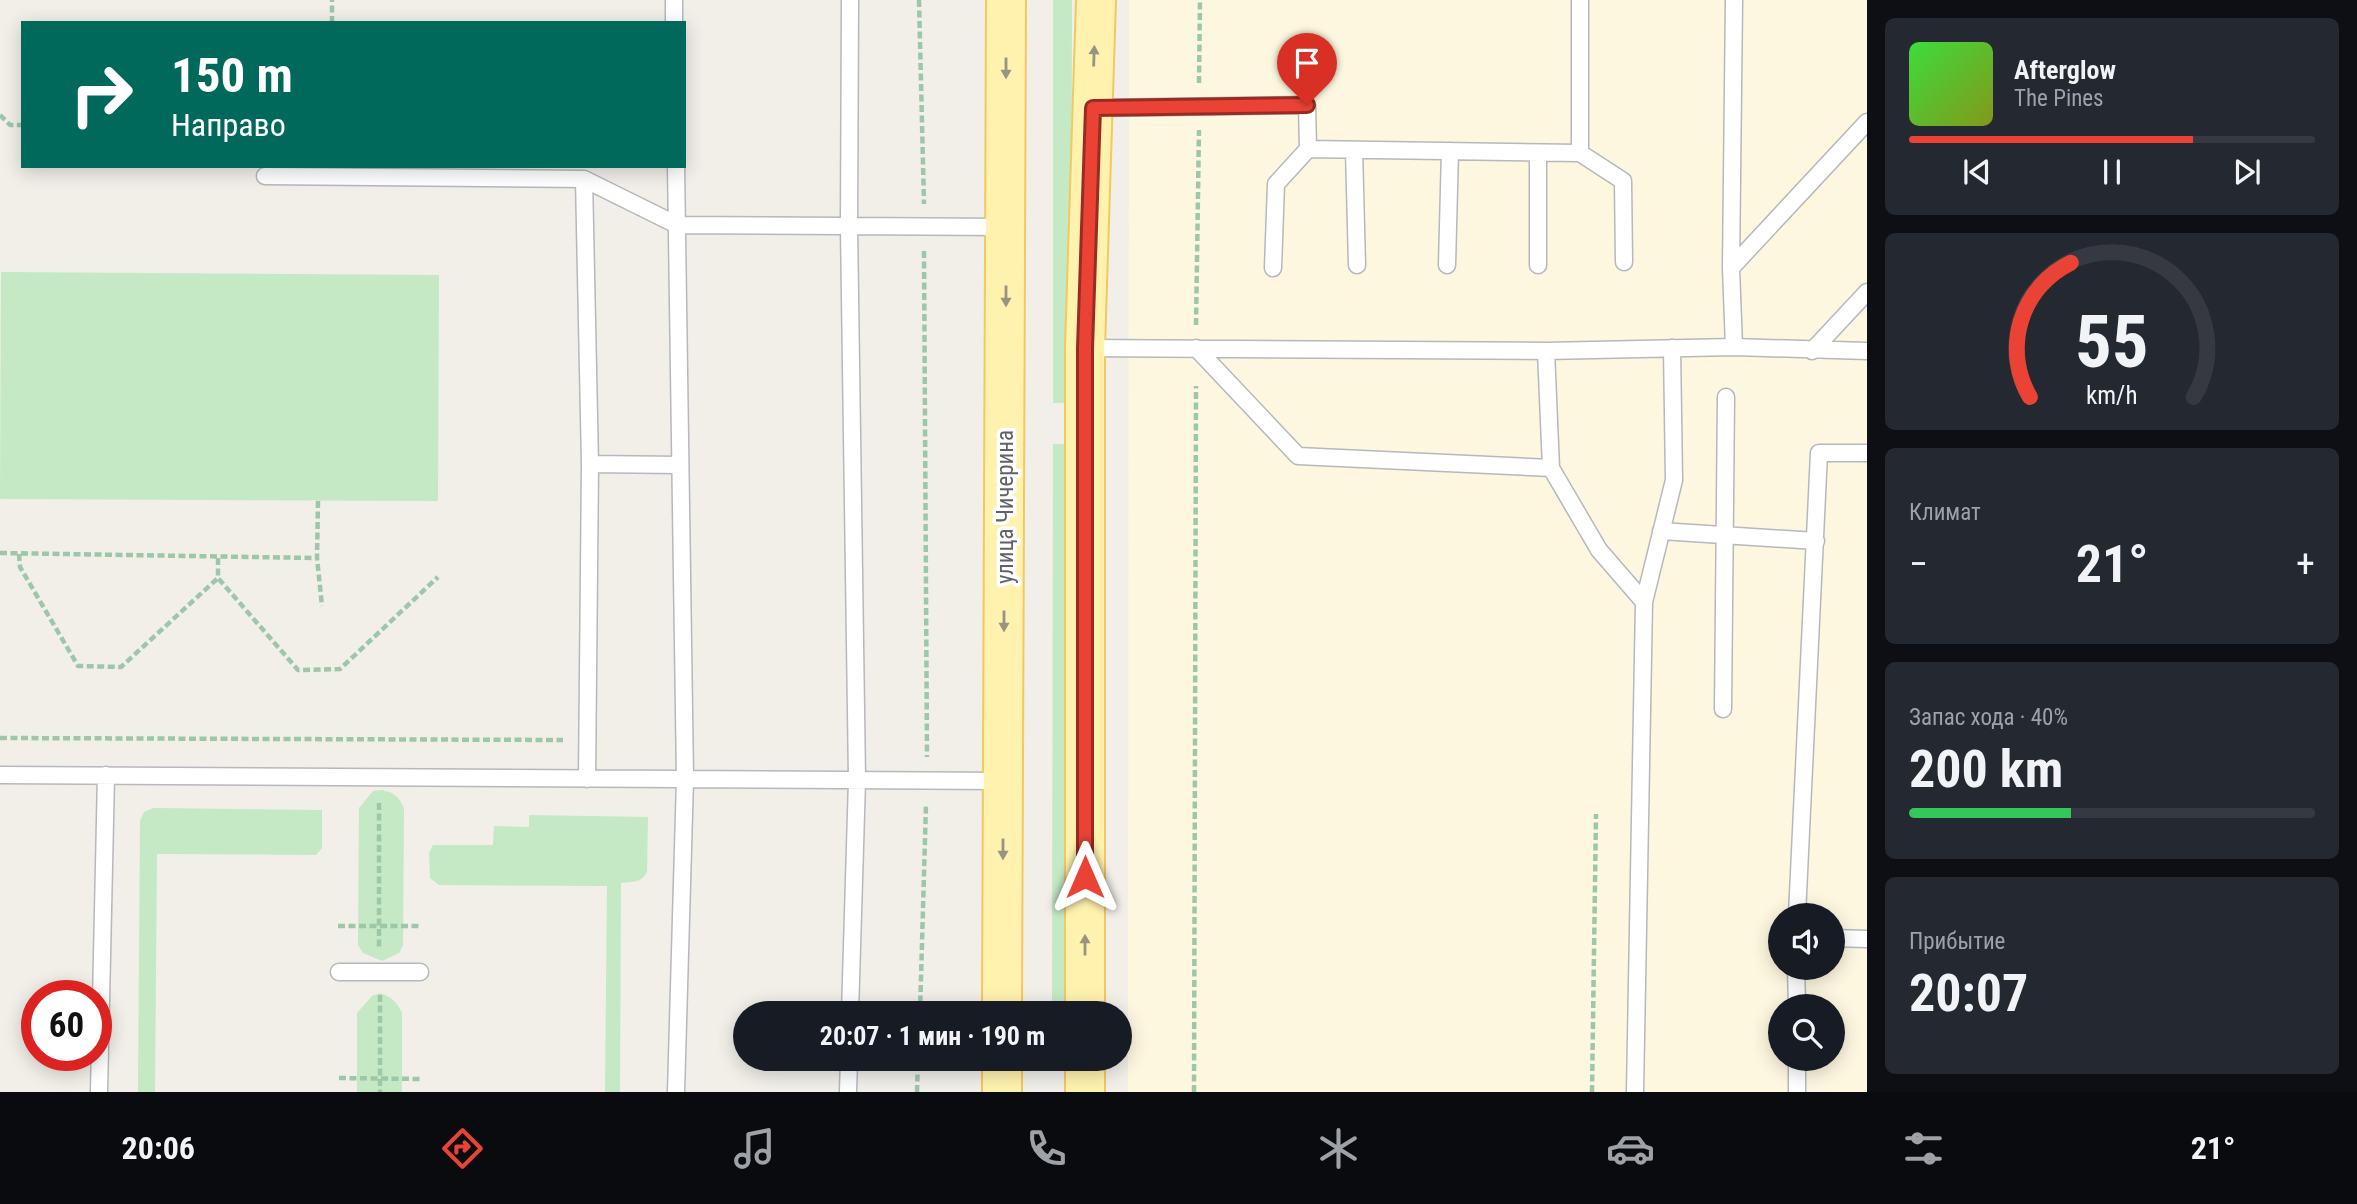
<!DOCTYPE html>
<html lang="ru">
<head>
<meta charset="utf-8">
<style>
  body { margin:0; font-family:"Roboto Condensed",sans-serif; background:#242831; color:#f1f3f6; height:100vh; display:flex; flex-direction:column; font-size:26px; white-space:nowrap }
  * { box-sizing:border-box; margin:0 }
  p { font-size:23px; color:#9ea1a6 }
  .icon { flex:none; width:38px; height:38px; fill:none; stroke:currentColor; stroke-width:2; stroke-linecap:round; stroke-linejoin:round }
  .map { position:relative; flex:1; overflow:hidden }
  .side { display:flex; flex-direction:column; gap:18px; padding:18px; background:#0d0f14; width:490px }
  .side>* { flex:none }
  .hud { position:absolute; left:21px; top:21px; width:665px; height:147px; border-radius:0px; box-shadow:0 4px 18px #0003; background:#00695c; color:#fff; overflow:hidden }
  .fabs { position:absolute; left:1768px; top:903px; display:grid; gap:14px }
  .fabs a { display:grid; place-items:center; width:77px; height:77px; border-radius:50%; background:#171b24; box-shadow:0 4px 18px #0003; font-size:35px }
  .speed { position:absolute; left:21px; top:980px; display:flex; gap:14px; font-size:35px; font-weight:700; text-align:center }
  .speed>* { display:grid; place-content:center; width:91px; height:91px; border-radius:50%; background:#171b24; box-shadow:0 4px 18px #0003; line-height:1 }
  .speed .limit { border:10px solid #d22; background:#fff; color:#111 }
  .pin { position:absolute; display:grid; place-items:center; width:60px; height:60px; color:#fff; margin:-72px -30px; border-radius:50% 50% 50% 0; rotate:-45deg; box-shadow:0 0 7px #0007 }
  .pin .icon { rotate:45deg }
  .me { position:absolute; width:77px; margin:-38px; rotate:0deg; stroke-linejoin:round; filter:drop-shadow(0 0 5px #0008) }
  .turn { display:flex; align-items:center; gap:24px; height:147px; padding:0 35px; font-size:32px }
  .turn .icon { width:91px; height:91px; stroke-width:2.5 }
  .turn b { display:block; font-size:49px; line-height:60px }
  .big { font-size:52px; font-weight:700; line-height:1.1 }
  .side .widget { flex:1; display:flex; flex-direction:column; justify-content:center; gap:10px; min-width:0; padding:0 24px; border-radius:10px; background:#242831 }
  .side .dial { align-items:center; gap:0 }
  .dial svg { height:182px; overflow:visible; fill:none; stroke:#363941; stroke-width:7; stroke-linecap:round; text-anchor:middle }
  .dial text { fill:#f1f3f6; stroke:none }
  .song { display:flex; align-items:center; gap:21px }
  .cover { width:84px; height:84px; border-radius:10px; background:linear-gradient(135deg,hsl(120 70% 55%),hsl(70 70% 35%)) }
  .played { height:7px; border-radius:4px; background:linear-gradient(90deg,#ea4335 70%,#363941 70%) }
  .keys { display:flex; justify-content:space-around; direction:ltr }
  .heat { display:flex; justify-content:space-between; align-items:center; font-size:38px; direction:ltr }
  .charge { height:10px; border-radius:5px; background:linear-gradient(90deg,#34c759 40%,#363941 0) }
  .trip { position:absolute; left:733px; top:1001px; width:399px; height:70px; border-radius:35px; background:#171b24; box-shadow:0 4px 18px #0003; font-weight:700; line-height:70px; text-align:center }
  .dock { display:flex; height:112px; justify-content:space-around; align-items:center; background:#090b0e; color:#9ea1a6 }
  .dock .icon { width:49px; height:49px }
  .dock .active { color:#ea4335 }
  .dock b { font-size:32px; color:#f1f3f6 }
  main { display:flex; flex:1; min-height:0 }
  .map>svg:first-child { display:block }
</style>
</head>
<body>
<main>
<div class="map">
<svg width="1867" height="1092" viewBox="0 0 1867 1092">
  <rect width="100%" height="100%" fill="#f1efe8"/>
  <path fill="#fef7e0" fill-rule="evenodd" d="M 1129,0 L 1867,0 L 1867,1092 L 1128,1092 ZM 1780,915 L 1832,915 L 1832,968 L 1780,968 ZM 1780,1006 L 1832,1006 L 1832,1059 L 1780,1059 Z"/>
  <path fill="#c5e8c5" d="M 1053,0 L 1072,0 L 1071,403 L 1053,403 Z
    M 1,272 L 439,275 L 438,501 L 0,499 Z
    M 1053,444 L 1071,444 L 1070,1013 L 1052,1013 Z
    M 382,790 C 394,792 399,797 404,808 L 403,945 L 399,953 L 382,961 L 363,953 L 358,945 L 359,808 L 373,791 Z
    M 153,808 L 322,810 L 322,848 L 316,855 L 157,854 L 155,1092 L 138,1092 L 140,821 L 144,812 Z
    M 529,815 L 648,817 L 647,872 C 641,884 632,881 621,883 L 620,1092 L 605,1092 L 607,886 L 439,885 L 430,878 L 429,853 L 433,845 L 493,845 L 494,826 L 529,827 Z
    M 380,993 C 392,997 397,1002 402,1013 L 402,1092 L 357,1092 L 357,1013 L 372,996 Z"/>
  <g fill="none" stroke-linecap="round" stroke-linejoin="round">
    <defs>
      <path id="lane" d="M 674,0 L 674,23
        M 1093,108 L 1307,105 L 1308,149 L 1580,153 L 1580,0
        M 1354,150 L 1357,265
        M 1580,153 L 1623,181 L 1624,262
        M 265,176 L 584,179 L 677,225 L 1007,227
        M 584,179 L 590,464 L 587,779
        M 1447,265 L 1450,151
        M 1538,265 L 1538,153
        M 1273,268 L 1276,184 L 1308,149
        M 1731,268 L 1867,122
        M 1734,347 L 1731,268 L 1734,0
        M 1085,348 L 1546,351 L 1551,468 L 1599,550 L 1644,602 L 1635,1092
        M 1196,348 L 1298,456 L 1551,468
        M 1546,351 L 1734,347 L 1867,351
        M 1812,351 L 1867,292
        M 590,464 L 680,465
        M 1661,531 L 1816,541
        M 1644,602 L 1674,480 L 1672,348
        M 1723,709 L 1726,397
        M 0,775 L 1003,781
        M 1797,915 L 1819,453 L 1867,453
        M 1832,938 L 1867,939
        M 1796,968 L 1797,1006
        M 339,972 L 420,972
        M 850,1013 L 857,780 L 849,227 L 850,0
        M 1797,1059 L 1797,1092
        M 99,1092 L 106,775
        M 676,1092 L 685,779 L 676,166
        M 848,1092 L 849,1059"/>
      <path id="primary" d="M 1002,1013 L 1006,0
        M 1085,1013 L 1085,348 L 1096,0
        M 1085,1059 L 1085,1092
        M 1002,1092 L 1002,1059"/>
    </defs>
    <use href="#lane" stroke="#b5b8bc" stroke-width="19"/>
    <use href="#primary" stroke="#f2c960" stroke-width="42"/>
    <path stroke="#9cc7a9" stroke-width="4.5" stroke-dasharray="7 3.5" stroke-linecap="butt" d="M 919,0 L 924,204
      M 332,23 L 332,0
      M 1199,83 L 1200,0
      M 0,115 L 10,125 L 23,125
      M 924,251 L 927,757
      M 1196,325 L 1199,130
      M 318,501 L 317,558 L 322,606
      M 0,553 L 317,558
      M 19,554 L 20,567 L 78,666 L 121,667 L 218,578
      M 218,558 L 218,578 L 298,670 L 340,669 L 438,577
      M 0,738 L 563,740
      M 379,803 L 379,948
      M 338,926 L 420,926
      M 380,995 L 380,1092
      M 920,1013 L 926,804
      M 339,1078 L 420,1079
      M 917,1092 L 918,1059
      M 1194,1092 L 1196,386
      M 1592,1092 L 1596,814"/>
    <use href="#lane" stroke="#fff" stroke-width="16"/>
    <use href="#primary" stroke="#fff2af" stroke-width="38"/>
  </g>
  <defs><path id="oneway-solid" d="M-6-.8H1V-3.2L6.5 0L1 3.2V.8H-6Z" transform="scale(1.75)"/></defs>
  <g fill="#979581">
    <use href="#oneway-solid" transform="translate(1094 56) rotate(-88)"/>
    <use href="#oneway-solid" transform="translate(1006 68) rotate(90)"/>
    <use href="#oneway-solid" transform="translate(1006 296) rotate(90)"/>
    <use href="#oneway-solid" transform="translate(1004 621) rotate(90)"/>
    <use href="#oneway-solid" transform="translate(1003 849) rotate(90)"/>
    <use href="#oneway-solid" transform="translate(1085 945) rotate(-90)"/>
  </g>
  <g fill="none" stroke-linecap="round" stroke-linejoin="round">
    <defs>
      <path id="route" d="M 1085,877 L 1085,348 L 1093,108 L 1307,105"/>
    </defs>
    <use href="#route" stroke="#982c22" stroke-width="18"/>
    <use href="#route" stroke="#ea4335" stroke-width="12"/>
  </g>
  <g text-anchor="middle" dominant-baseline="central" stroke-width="7" stroke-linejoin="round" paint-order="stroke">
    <g font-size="23" fill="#5f6368" stroke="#fff">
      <text transform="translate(1005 507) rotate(-90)">улица Чичерина</text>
    </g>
  </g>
</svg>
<div class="fabs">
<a><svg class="icon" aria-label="sound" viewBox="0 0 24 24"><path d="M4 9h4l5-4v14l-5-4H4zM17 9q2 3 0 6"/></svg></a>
<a><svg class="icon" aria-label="search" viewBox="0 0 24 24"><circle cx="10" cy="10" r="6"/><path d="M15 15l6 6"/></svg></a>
</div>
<div class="speed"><div class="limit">60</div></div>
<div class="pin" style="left:1307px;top:105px;background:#d93025"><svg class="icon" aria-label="arrive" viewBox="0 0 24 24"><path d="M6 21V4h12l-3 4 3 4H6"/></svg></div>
<svg class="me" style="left:1085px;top:877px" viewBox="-20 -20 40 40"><path d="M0-17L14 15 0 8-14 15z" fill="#ea4335" stroke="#fff" stroke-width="4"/></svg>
<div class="trip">20:07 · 1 мин · 190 m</div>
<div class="hud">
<div class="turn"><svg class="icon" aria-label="right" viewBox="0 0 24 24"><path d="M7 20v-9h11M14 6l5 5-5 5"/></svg><div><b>150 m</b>Направо</div></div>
</div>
</div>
<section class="side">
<div class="widget">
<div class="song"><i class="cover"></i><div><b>Afterglow</b><p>The Pines</p></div></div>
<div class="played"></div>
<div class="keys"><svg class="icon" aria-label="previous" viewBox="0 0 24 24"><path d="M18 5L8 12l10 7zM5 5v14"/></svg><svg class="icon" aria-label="pause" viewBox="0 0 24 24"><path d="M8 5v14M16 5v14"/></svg><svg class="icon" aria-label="next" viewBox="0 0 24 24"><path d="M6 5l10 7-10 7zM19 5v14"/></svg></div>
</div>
<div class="widget dial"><svg viewBox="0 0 100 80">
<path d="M14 69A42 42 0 1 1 86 69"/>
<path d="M14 69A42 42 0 0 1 32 10" stroke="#ea4335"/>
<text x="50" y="56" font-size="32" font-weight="700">55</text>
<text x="50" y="72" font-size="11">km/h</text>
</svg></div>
<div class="widget"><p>Климат</p>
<div class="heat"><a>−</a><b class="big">21°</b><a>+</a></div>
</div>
<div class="widget"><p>Запас хода · 40%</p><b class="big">200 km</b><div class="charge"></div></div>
<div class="widget"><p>Прибытие</p><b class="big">20:07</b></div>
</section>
</main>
<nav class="dock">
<b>20:06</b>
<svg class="icon active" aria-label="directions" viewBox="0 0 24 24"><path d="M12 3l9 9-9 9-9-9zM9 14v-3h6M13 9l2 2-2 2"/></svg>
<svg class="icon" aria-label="music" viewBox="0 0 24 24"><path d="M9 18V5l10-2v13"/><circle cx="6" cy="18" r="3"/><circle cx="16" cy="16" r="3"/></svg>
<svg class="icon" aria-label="phone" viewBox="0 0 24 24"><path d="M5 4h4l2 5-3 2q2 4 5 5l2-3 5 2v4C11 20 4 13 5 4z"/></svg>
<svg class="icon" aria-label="climate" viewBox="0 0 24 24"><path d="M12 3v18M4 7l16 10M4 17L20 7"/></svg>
<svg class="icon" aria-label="car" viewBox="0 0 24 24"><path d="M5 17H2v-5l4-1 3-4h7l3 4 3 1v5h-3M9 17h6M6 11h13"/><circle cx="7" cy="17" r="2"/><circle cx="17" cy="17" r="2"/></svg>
<svg class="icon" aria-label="filters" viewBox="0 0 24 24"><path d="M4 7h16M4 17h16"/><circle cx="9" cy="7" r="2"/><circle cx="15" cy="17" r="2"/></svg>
<b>21°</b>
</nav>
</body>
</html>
